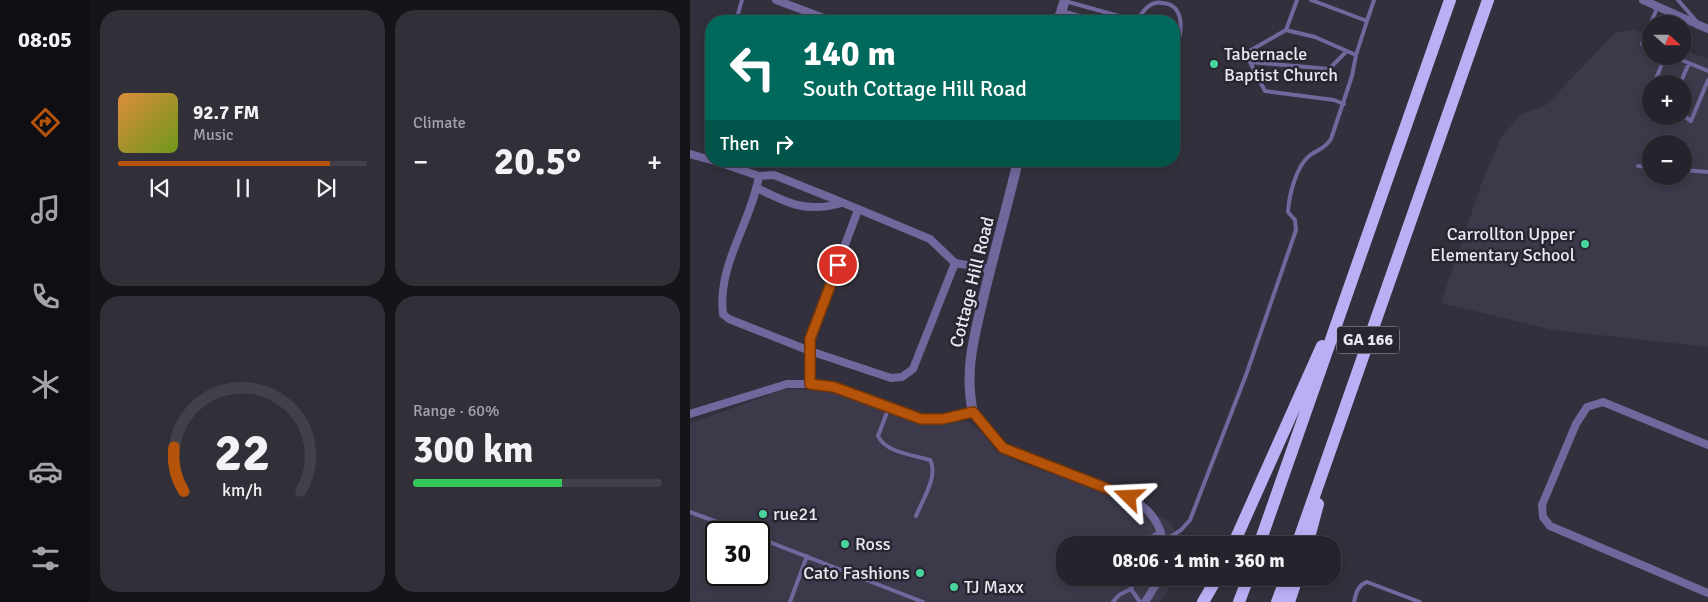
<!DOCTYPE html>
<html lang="en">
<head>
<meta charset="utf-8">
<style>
  body { margin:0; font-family:Signika,sans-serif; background:#313039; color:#f1f3f6; height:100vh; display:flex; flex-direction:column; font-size:19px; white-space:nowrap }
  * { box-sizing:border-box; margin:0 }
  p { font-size:16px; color:#a3a4aa }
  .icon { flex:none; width:28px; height:28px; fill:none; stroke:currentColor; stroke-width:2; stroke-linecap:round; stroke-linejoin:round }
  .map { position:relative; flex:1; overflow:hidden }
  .side { display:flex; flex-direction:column; gap:10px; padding:10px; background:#141419; width:600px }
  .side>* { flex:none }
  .top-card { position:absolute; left:15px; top:15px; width:475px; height:152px; border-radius:20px; box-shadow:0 2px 8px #0003,0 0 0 1px #424149; background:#00695c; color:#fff; overflow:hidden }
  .needle { width:32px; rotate:111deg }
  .fabs { position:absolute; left:952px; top:15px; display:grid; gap:10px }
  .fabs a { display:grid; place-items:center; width:50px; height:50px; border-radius:50%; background:#25242d; box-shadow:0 2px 8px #0003,0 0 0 1px #424149; font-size:25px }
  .speed { position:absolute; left:15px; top:521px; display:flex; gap:10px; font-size:25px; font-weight:700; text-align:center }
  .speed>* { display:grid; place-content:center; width:65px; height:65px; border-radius:50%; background:#25242d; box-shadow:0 2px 8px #0003,0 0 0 1px #424149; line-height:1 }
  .speed .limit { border:2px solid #111; border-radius:8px; background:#fff; color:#111 }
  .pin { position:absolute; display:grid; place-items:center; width:42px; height:42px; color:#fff; margin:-21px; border:2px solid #fff; border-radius:50%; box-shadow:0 1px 5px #0007 }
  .me { position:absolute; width:55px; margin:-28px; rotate:291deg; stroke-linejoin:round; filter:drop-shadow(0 0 4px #0008) }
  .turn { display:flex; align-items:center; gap:18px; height:105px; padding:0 15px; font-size:22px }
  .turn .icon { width:65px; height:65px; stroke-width:2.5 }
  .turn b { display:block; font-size:35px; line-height:42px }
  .then { display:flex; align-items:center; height:48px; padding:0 15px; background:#0003; gap:10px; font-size:19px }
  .big { font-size:38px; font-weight:700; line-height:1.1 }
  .side .tile { flex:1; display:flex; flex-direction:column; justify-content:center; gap:8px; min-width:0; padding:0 18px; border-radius:20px; background:#313039 }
  .side .dial { align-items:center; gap:0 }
  .dial svg { height:130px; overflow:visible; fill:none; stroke:#424149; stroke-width:7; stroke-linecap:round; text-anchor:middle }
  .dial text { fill:#f1f3f6; stroke:none }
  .song { display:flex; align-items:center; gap:15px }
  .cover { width:60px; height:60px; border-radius:8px; background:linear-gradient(135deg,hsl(30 70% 55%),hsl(80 70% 35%)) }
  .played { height:5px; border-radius:2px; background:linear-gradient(90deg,#b45309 85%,#424149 85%) }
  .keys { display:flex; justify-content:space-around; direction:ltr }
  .heat { display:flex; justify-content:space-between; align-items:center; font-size:28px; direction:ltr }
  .charge { height:8px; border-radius:4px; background:linear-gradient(90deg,#34c759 60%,#424149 0) }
  .side .tiles { flex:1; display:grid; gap:10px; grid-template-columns:repeat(2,1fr) }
  .trip { position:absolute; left:366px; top:536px; width:285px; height:50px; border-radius:20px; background:#25242d; box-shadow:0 2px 8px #0003,0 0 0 1px #424149; font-weight:700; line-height:50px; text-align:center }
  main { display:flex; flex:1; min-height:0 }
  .menu { display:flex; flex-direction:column; width:90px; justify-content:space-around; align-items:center; background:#0f0e12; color:#a3a4aa }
  .menu .icon { width:35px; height:35px }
  .menu .current { color:#b45309 }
  .menu b { font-size:22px; color:#f1f3f6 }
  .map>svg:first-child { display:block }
</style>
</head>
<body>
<main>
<nav class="menu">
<b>08:05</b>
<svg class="icon current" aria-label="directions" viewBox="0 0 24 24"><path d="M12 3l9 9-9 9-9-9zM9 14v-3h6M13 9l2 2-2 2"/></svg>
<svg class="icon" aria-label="music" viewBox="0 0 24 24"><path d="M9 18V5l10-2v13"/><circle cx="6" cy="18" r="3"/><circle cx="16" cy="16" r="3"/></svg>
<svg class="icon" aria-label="phone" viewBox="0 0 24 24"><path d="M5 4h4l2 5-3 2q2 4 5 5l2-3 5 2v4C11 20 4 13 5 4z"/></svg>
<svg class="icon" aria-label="climate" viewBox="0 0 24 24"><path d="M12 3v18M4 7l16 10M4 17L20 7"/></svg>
<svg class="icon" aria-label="car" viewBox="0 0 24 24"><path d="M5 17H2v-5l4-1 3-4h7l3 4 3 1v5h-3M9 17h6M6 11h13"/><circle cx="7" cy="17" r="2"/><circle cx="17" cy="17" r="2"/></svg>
<svg class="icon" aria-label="filters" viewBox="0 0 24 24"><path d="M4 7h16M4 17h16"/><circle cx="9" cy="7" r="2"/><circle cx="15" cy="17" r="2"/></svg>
</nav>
<section class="side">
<div class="tiles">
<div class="tile">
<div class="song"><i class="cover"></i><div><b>92.7 FM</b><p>Music</p></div></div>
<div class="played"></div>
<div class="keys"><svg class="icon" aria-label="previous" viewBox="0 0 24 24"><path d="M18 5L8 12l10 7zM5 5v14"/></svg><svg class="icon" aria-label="pause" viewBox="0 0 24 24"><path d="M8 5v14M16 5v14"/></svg><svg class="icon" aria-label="next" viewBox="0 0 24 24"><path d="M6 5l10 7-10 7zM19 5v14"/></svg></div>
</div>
<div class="tile"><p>Climate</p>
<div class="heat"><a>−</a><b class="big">20.5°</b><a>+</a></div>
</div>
<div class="tile dial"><svg viewBox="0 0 100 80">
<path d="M14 69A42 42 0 1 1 86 69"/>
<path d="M14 69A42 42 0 0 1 8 42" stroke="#b45309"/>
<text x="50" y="56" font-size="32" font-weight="700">22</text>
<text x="50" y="72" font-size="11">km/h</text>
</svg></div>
<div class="tile"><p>Range · 60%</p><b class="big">300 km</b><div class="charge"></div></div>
</div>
</section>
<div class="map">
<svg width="1018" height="602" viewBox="0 0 1018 602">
  <rect width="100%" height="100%" fill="#31303c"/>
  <path fill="#3c394a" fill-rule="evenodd" d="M 945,30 L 961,37 L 961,56 L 994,56 L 994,50 L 1018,59 L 1018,347 L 863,330 L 751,303 L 791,185 L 811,137 L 832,114 L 856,105 L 925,33 ZM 961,84 L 994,84 L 994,116 L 961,116 ZM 961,144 L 994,144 L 994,176 L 961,176 Z
    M 96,389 L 134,390 L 157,396 L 219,421 L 236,424 L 278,421 L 292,433 L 306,451 L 332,463 L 434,500 L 481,522 L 489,545 L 375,545 L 375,578 L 486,578 L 470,602 L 0,602 L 0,423 ZM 26,532 L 69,532 L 69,575 L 26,575 Z"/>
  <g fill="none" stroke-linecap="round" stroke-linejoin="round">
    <path stroke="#71679c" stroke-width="4" d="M 621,0 L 677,21 L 684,0
      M 988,0 L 1007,22
      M 375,1 L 447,21
      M 372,11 L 407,21
      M 46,21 L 52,0
      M 447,21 C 450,16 454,9 459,6 C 463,3 468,2 473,3 C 496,5 493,36 484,51
      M 961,48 L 952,44 L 968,6
      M 666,55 L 677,21
      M 982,56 L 1018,71
      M 560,62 L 556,53 L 596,30 L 607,0
      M 964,84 L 975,56
      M 990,84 L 999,63
      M 654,104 L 644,100 L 575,91 L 560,62 L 639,69 L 657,51
      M 994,116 L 1001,121 L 1018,80
      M 948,166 L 961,167
      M 994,170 L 1018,172
      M 199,407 L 188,436 C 196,453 224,455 240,460 C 249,475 232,501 226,516
      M 0,512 L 54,532
      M 69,538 L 233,602
      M 474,541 L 491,530 L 500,520 L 556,375 L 606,230 L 605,220 L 598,212 C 599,195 606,167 619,156 C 628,149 635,149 641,139 L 662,76 L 666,55 L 625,37 L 596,30
      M 426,542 L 435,545
      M 454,545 L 461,537 L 471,531
      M 446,578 L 441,589 L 450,602
      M 100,602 L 117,556
      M 423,602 L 429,595 L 441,589
      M 664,602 C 666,593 668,585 677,582 L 730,602"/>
    <path stroke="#71679c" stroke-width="8" d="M 86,0 L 142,21
      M 953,0 L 1018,29
      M 0,154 L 21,160
      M 25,161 L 69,176 L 84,175 L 144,199 L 240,239 L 265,263 L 300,269
      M 69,176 C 61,223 27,265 33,314 L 39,319 L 120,351 L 201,378 L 212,377 L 223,369 L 265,263
      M 67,188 C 99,204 117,213 152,203
      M 120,384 L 120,339 L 168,210
      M 0,414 L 97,384 L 120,384 L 145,387 L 231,419 L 253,419 L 283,412 L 313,448 L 439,497 C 460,509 470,522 474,545
      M 1018,445 L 913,402 L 897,407 L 886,424 L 852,505 L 853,517 L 860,526 L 1018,593
      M 455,602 L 470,578"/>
    <path stroke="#71679c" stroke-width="10" d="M 368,21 L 375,0
      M 283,412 C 274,372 284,338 293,299 C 304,253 317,207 328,161"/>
    <path stroke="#bcaef4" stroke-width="12" d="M 543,545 L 632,346
      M 569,545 L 760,0
      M 607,545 L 798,0
      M 617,545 L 628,504
      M 513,602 L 527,578
      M 549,602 L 558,578
      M 587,602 L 596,578
      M 599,602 L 607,578"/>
  </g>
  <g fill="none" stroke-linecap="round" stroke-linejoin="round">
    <defs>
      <path id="route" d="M 148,265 L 120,339 L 120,384 L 144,387 L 231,419 L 253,419 L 283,412 L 313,448 L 439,497"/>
    </defs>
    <use href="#route" stroke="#753606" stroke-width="12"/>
    <use href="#route" stroke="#b45309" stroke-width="9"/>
  </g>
  <g fill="#49d49c" stroke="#272631" stroke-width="2">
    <circle cx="524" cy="64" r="5"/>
    <circle cx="895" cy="244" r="5"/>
    <circle cx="73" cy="514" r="5"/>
    <circle cx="155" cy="544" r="5"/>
    <circle cx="230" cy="573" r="5"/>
    <circle cx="264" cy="587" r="5"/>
  </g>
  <g text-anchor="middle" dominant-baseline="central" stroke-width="5" stroke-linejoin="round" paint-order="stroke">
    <rect fill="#272631" stroke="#afaeb7" stroke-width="1" x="647" y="326.5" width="62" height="27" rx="4"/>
    <g font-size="16" font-weight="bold" fill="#e9e8f0">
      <text x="678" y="340">GA 166</text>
    </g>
    <g font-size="18" fill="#e9e8f0" stroke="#272631" text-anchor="start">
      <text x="534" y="54">Tabernacle<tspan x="534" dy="21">Baptist Church</tspan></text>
      <text x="885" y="234" text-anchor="end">Carrollton Upper<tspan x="885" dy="21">Elementary School</tspan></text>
      <text x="83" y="514">rue21</text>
      <text x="165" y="544">Ross</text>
      <text x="220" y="573" text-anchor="end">Cato Fashions</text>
      <text x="274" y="587">TJ Maxx</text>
    </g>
    <g font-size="18" fill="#e9e8f0" stroke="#272631">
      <text transform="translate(282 282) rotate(-76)">Cottage Hill Road</text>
    </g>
  </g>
</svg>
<div class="fabs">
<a><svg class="needle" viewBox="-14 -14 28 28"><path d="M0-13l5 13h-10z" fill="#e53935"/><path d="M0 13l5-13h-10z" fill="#a3a4aa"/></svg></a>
<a>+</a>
<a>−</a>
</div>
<div class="speed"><div class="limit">30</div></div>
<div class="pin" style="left:148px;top:265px;background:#d93025"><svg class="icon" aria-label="arrive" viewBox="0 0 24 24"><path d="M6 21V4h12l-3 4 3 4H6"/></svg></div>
<svg class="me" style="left:439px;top:497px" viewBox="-20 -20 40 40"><path d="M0-17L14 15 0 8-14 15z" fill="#b45309" stroke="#fff" stroke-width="4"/></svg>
<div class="trip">08:06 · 1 min · 360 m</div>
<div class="top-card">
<div class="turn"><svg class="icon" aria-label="left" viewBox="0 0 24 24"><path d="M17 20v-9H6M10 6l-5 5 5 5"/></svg><div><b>140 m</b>South Cottage Hill Road</div></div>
<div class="then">Then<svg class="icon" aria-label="right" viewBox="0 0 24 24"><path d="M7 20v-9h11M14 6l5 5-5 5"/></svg></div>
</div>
</div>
</main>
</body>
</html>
